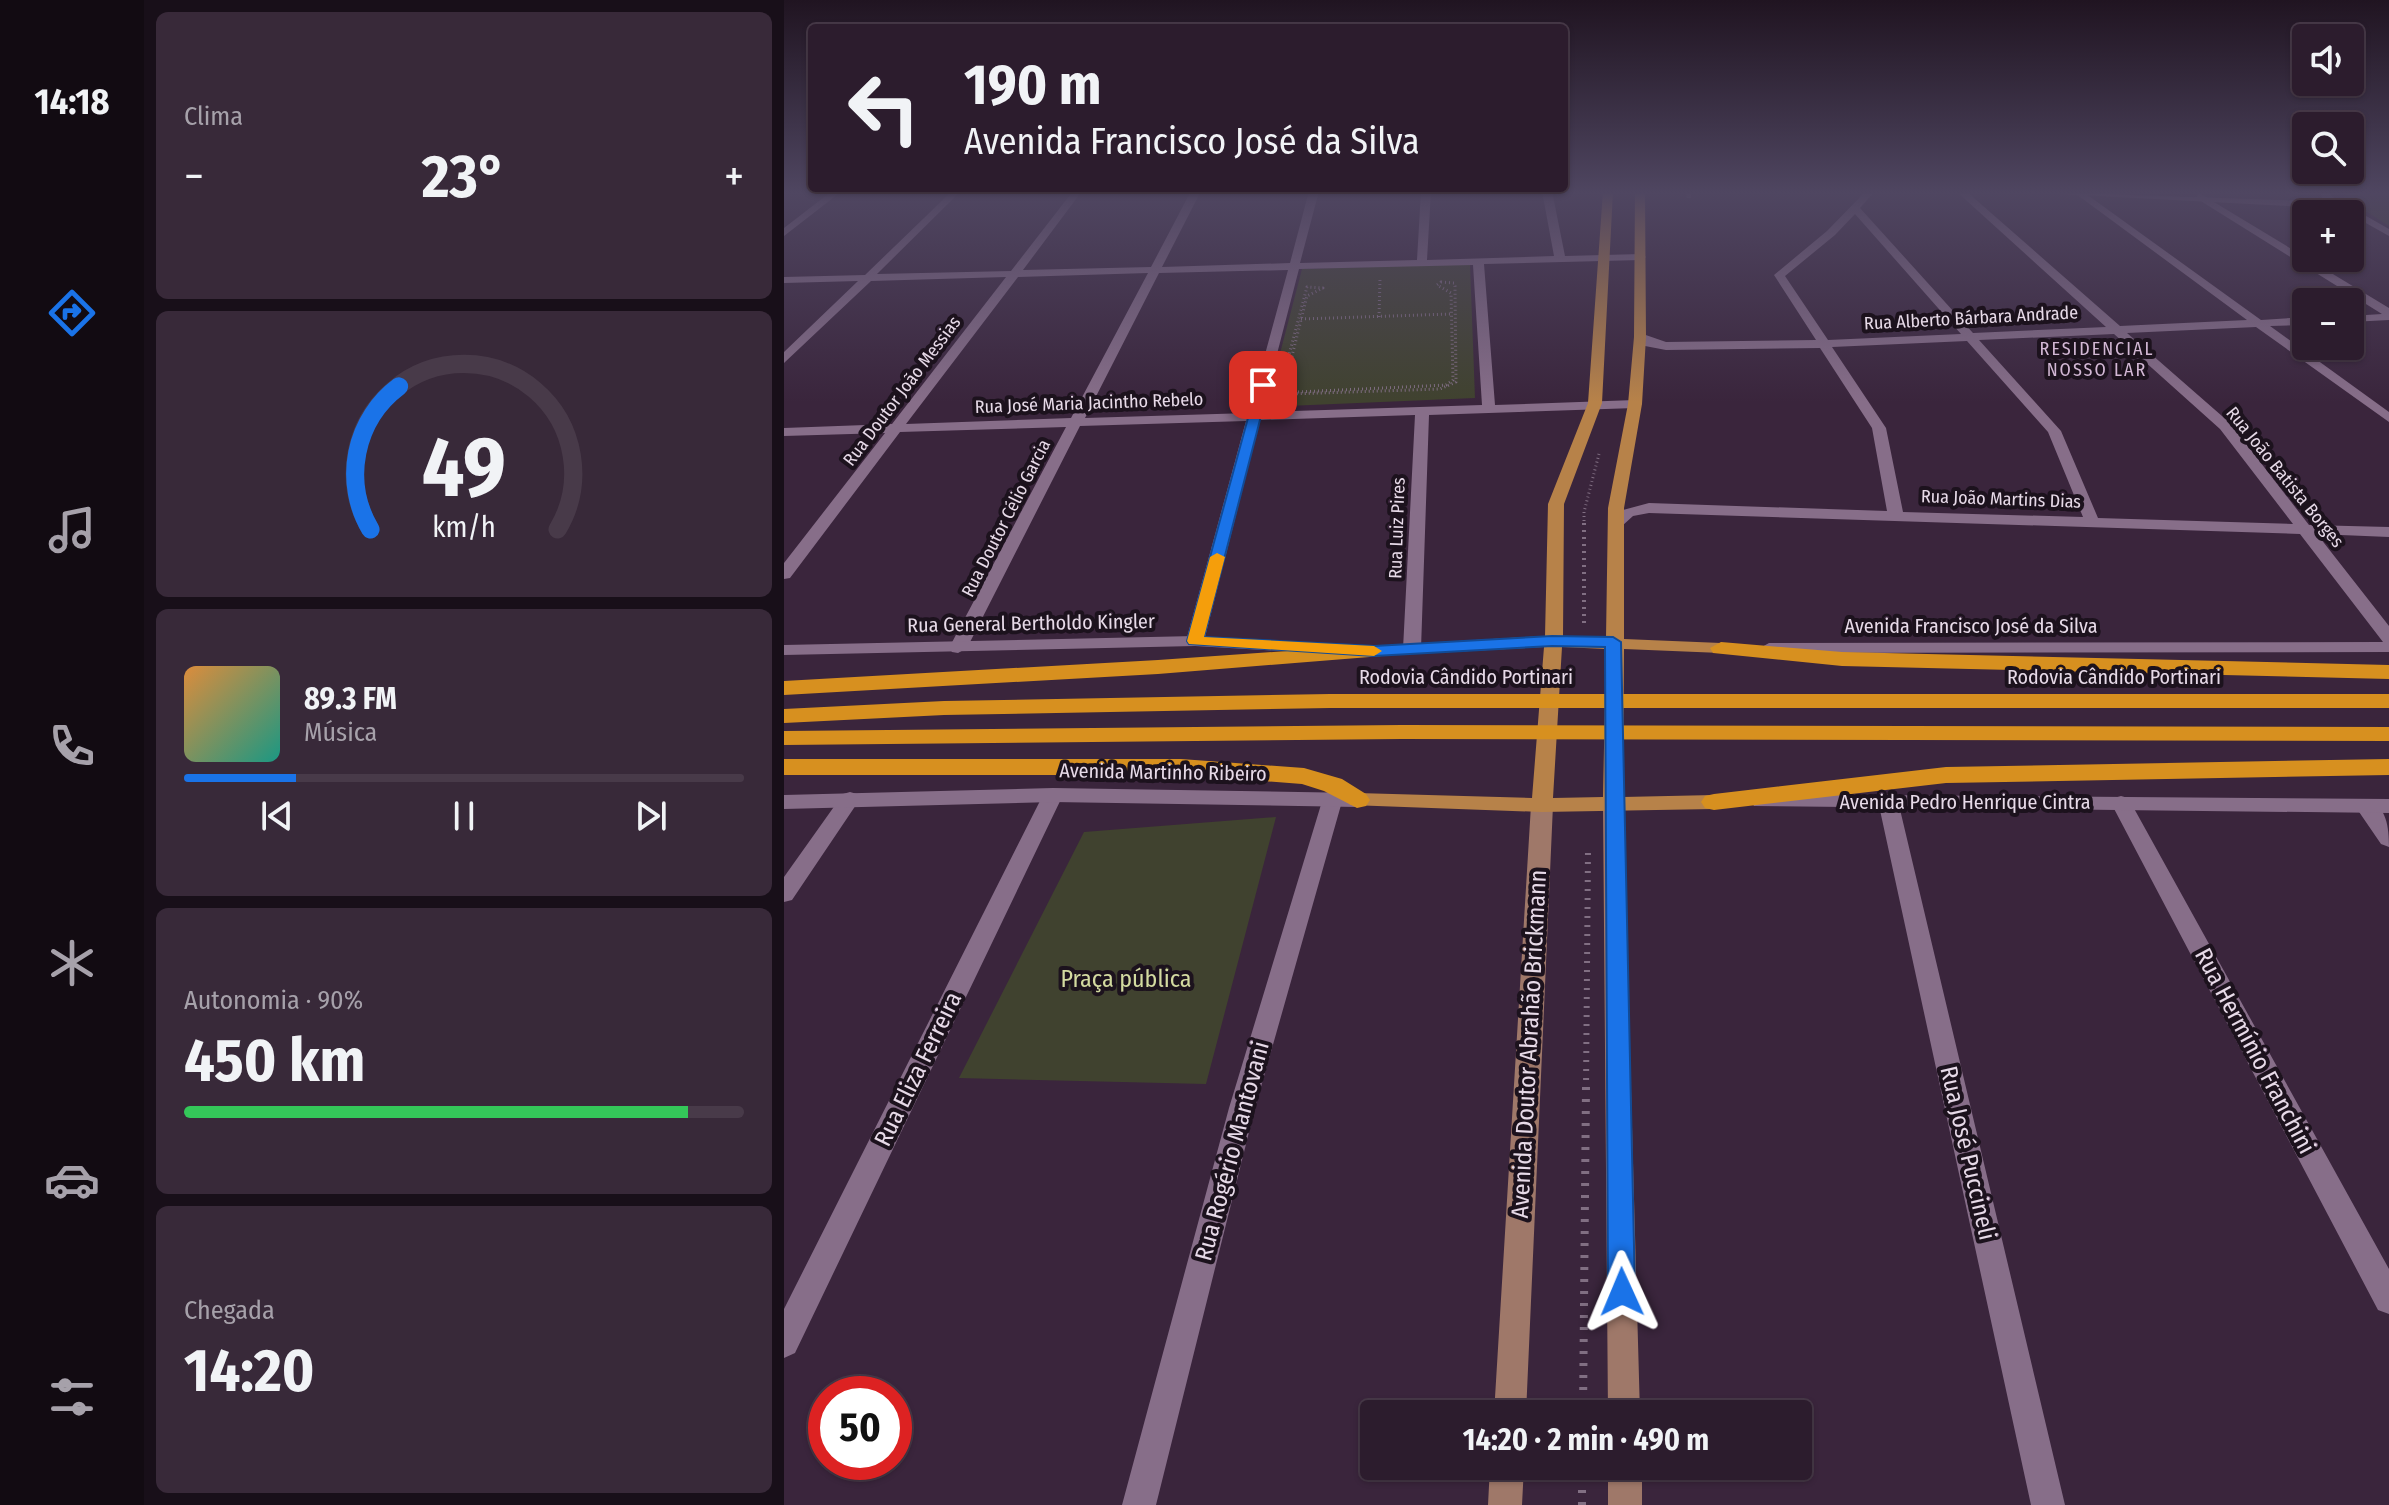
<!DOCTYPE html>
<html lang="pt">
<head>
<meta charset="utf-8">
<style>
  body { margin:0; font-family:"Fira Sans Condensed",sans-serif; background:#382939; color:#f1f3f6; height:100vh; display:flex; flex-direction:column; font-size:30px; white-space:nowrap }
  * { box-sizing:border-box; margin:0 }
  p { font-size:26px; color:#a6a1aa }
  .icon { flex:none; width:44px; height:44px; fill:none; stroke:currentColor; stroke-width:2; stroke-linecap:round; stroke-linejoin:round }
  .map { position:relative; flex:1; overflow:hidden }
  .panel { display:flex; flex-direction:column; gap:12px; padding:12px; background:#180f19; width:640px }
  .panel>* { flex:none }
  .guide { position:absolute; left:24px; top:24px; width:760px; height:168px; border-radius:8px; box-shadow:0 2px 6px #0004,0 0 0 2px #483a49; background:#2c1c2d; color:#f1f3f6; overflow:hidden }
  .tools { position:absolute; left:1508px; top:24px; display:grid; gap:16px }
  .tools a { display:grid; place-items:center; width:72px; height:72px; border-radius:8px; background:#2c1c2d; box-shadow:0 2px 6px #0004,0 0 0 2px #483a49; font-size:40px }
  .speed { position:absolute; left:24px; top:1376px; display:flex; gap:16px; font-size:40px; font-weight:700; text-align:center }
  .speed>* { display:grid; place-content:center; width:104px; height:104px; border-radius:50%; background:#2c1c2d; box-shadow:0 2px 6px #0004,0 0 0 2px #483a49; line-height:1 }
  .speed .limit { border:12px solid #d22; background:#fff; color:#111 }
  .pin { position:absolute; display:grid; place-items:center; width:68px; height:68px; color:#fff; margin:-34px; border-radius:16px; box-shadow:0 4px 12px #0006 }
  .me { position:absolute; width:88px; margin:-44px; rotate:359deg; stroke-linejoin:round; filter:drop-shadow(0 0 6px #0008) }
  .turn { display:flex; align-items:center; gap:28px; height:168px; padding:0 24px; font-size:36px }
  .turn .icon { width:104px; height:104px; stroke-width:2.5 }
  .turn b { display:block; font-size:56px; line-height:68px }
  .big { font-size:60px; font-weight:700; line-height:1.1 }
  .panel .tile { flex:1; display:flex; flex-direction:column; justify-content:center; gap:12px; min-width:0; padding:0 28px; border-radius:12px; background:#382939 }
  .panel .dial { align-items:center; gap:0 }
  .dial svg { height:208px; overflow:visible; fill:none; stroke:#483a49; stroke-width:7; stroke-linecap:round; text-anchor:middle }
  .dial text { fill:#f1f3f6; stroke:none }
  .song { display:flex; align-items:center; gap:24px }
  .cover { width:96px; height:96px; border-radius:12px; background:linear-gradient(135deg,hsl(30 70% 55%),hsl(170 70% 35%)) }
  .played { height:8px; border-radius:4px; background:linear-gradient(90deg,#1a73e8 20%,#483a49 20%) }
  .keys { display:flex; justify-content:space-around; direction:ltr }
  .heat { display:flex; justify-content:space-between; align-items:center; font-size:44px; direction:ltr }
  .charge { height:12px; border-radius:6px; background:linear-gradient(90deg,#34c759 90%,#483a49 0) }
  .trip { position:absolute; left:576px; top:1400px; width:452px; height:80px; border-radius:8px; background:#2c1c2d; box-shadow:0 2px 6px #0004,0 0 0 2px #483a49; font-weight:700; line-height:80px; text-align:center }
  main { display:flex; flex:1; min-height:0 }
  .tab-bar { display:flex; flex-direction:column; width:144px; justify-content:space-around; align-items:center; background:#120b12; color:#a6a1aa }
  .tab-bar .icon { width:56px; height:56px }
  .tab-bar .active { color:#1a73e8 }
  .tab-bar b { font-size:36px; color:#f1f3f6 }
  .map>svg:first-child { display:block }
</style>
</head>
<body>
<main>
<nav class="tab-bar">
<b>14:18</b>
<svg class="icon active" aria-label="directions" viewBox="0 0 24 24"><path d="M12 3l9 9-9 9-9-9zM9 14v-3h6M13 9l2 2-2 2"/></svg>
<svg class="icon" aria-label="music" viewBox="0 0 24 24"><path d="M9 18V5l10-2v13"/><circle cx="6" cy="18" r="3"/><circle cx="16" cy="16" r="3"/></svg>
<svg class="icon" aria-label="phone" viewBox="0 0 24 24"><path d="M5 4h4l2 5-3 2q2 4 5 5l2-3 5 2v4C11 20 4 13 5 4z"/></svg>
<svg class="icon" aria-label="climate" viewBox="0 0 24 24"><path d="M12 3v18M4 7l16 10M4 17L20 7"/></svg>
<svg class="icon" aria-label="car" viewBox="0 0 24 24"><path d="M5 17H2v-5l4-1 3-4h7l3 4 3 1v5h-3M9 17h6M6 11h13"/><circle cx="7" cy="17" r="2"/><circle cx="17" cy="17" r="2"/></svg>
<svg class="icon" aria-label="filters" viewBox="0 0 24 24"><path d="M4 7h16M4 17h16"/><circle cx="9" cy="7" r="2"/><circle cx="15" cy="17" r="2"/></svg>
</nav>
<section class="panel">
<div class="tile"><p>Clima</p>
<div class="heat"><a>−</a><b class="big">23°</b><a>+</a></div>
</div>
<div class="tile dial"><svg viewBox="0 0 100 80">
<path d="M14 69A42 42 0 1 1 86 69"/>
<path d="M14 69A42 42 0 0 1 25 14" stroke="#1a73e8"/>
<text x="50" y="56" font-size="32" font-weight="700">49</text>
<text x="50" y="72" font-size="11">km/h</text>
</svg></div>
<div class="tile">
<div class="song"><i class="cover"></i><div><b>89.3 FM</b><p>Música</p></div></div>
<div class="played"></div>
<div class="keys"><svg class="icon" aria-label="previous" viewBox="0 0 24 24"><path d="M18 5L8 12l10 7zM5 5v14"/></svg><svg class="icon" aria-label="pause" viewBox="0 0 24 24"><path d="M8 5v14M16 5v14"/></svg><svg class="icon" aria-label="next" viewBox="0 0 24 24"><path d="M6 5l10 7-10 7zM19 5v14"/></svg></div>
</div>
<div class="tile"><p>Autonomia · 90%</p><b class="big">450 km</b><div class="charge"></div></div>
<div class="tile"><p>Chegada</p><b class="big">14:20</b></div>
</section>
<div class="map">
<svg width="1605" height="1505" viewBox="0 0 1605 1505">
  <rect width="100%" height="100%" fill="#3a253c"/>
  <path fill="#40422f" d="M 1562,191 L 1605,191 L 1605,226 L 1561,198 Z
    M 686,264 L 691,398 L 482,407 L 518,269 Z
    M 492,817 L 422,1084 L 175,1078 L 300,832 Z"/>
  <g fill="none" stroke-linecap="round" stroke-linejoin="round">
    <path stroke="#816f83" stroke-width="3" stroke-dasharray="1 3" stroke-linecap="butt" d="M 657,282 L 670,283 L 671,286 L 672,382 L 656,389 L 505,394 L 496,389 L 523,287 L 539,288 L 523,296 L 500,388 L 513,392 L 662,385 L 669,380 L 667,293 L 653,285 Z
      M 595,317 L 596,278
      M 517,319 L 667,314
      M 800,525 L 800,512 L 815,454"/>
    <path stroke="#816f83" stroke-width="4" stroke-dasharray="2 5" stroke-linecap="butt" d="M 800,523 L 800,626"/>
    <path stroke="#816f83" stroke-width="6" stroke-dasharray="2 7" stroke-linecap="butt" d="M 802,1089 L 804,849"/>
    <path stroke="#816f83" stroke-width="8" stroke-dasharray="3 9" stroke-linecap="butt" d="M 799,1414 L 802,1087
      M 798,1466 L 798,1505"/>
    <path fill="#876e89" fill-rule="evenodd" d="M 901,191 L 907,191 L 907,198 L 903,198 Z"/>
    <path fill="#876e89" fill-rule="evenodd" d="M 48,191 L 58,191 L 0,236 L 0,228 Z
      M 168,191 L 177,191 L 93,274 L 227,271 L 289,191 L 298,191 L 239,270 L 367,267 L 407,191 L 417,191 L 378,267 L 506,263 L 525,191 L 535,191 L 516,263 L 633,260 L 637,191 L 647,191 L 643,260 L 770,256 L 758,191 L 768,191 L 781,256 L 857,254 L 862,257 L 857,260 L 700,264 L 711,405 L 851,400 L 858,404 L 851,408 L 645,415 L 637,649 L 628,654 L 619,649 L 631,415 L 476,420 L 420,641 L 411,646 L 402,641 L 462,421 L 296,426 L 183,648 L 174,653 L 168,652 L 165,648 L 282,427 L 116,432 L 6,578 L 0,579 L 0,563 L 101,433 L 0,436 L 0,428 L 108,424 L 222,277 L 87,281 L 0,363 L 0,352 L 74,281 L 0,283 L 0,277 L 81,275 ZM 689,265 L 698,405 L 478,412 L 515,269 ZM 504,270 L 465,413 L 301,418 L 375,273 ZM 364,273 L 287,418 L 122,424 L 234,277 Z
      M 1082,191 L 1091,191 L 1076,208 L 1189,333 L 1322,327 L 1172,191 L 1182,191 L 1336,326 L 1463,320 L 1288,191 L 1298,191 L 1477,320 L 1522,317 L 1522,325 L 1486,326 L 1605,412 L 1605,422 L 1472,327 L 1343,333 L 1446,423 L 1525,525 L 1605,527 L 1605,537 L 1533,534 L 1605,626 L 1605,652 L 985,653 L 976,648 L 985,643 L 1599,642 L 1516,534 L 865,513 L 849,516 L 838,526 L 826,526 L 826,520 L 839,510 L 865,503 L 1103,511 L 1088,428 L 1036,348 L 882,350 L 861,346 L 850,337 L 856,333 L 882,342 L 1032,340 L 990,275 L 1043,231 ZM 1071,214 L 1177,334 L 1044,340 L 1001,276 L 1051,235 ZM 1330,334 L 1436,429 L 1509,524 L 1314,518 L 1277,431 L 1195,340 ZM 1183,341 L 1264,432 L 1299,517 L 1119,512 L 1102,428 L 1048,347 Z
      M 1415,193 L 1605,308 L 1605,320 L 1566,322 L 1566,316 L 1598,314 L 1412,198 Z
      M 1541,196 L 1547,196 L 1605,229 L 1605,236 L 1541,200 Z
      M 269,788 L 279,795 L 11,1353 L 0,1358 L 0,1309 L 259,795 Z
      M 549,791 L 556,793 L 559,798 L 471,1108 L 372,1505 L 338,1505 L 445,1108 L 539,798 L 542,793 Z
      M 66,792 L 73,794 L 76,799 L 8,900 L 0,902 L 0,877 L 59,794 Z
      M 1104,794 L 1111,796 L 1114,801 L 1281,1505 L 1247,1505 L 1094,801 L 1097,796 Z
      M 1337,796 L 1344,798 L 1347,803 L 1605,1269 L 1605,1314 L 1594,1310 L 1327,803 L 1330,798 Z
      M 1582,799 C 1603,805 1605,828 1605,847 L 1597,844 L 1571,806 L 1575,801 Z"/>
    <path fill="#876e89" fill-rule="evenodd" d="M 1222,191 L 1523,201 L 1538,198 L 1536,191 L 1546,191 L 1548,200 L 1523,207 Z
      M 411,636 L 568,645 L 577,650 L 568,655 L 411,646 L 0,655 L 0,645 Z
      M 269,788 L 573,793 L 580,795 L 583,800 L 580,805 L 573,807 L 269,802 L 0,809 L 0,795 Z
      M 977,794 L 1605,799 L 1605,813 L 970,806 L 967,801 L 970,796 Z"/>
    <path fill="#9f7869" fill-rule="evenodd" d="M 829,796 L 836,798 L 839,803 L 856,1414 L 824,1414 L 819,803 L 822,798 Z
      M 758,798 L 765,800 L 769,805 L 742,1414 L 710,1414 L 747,805 L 751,800 Z
      M 706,1466 L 740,1466 L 738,1505 L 704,1505 Z
      M 824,1466 L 858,1466 L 858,1505 L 824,1505 Z"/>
    <path fill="#b78249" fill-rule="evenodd" d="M 819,191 L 829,191 L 818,403 L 780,504 L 779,636 L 822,638 L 824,508 L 844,404 L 850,337 L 851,191 L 861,191 L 862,337 L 858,404 L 840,508 L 840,639 L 937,643 L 946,648 L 937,653 L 840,649 L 839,797 L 930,795 L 937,797 L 940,802 L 937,807 L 930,809 L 758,812 L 566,805 L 563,800 L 566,795 L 573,793 L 748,798 L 760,647 L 590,656 L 581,651 L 590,646 L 761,636 L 764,504 L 804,403 ZM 778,647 L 822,649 L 819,797 L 769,798 Z"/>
    <path fill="#d7901f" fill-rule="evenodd" d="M 937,642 L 1058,652 L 1605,665 L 1605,679 L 1058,666 L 929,653 L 926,648 Z
      M 590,645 L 601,651 L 598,656 L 374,674 L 0,695 L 0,681 L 374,660 Z
      M 546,694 L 1605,694 L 1605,708 L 546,708 L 160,715 L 0,723 L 0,709 L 160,701 Z
      M 618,725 L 1605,727 L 1605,741 L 618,739 L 0,745 L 0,731 Z
      M 0,759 L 397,759 L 520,768 L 558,779 L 582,794 L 586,800 L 582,806 L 573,808 L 540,791 L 518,784 L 397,775 L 0,775 Z
      M 1605,759 L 1605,775 L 1162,783 L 930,810 L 921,808 L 917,802 L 921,796 L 930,794 L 1162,767 Z"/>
  </g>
  <linearGradient id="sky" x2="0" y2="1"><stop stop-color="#201421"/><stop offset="0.48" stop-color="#4f4661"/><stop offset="1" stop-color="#4f4661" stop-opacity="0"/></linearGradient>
  <rect width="1605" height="402" fill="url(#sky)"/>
  <path fill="#1a73e8" stroke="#114b97" stroke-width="2" d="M 479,381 L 485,385 L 420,637 L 590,646 L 768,636 L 829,637 L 837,642 L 851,1292 L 847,1301 L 838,1305 L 828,1301 L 824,1292 L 821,647 L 768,646 L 590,656 L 405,644 L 403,641 L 473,385 Z"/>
  <path fill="#f59e0b" d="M 433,553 L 441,557 L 420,637 L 590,646 L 598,651 L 590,656 L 405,644 L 403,641 L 426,557 Z"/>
  <g text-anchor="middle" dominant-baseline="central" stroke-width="8" stroke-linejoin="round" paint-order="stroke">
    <g font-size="18" fill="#e7dae8" stroke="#1c121d">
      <text transform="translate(1187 318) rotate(-3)">Rua Alberto Bárbara Andrade</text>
      <text transform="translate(118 391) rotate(-53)">Rua Doutor João Messias</text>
      <text transform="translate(305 403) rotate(-2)">Rua José Maria Jacintho Rebelo</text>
      <text transform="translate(1501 477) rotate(51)">Rua João Batista Borges</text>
      <text transform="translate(1217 499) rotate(2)">Rua João Martins Dias</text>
      <text transform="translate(222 518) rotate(-63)">Rua Doutor Célio Garcia</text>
      <text transform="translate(613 528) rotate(-88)">Rua Luiz Pires</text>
    </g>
    <g font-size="18" letter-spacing="2" fill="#d3b8d5" stroke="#1c121d">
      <text x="1313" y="349">RESIDENCIAL<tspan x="1313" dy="21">NOSSO LAR</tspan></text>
    </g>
    <g font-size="20" fill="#e7dae8" stroke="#1c121d">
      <text transform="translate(247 623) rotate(-1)">Rua General Bertholdo Kingler</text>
      <text x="1187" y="626">Avenida Francisco José da Silva</text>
      <text x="682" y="677">Rodovia Cândido Portinari</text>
      <text x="1330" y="677">Rodovia Cândido Portinari</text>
      <text transform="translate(379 772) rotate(1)">Avenida Martinho Ribeiro</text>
      <text x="1181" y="802">Avenida Pedro Henrique Cintra</text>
    </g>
    <g font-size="24" fill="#d3daa0" stroke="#1c121d">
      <text x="342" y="979">Praça pública</text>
    </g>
    <g font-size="24" fill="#e7dae8" stroke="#1c121d">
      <text transform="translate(745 1044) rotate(-87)">Avenida Doutor Abrahão Brickmann</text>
      <text transform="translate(1471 1051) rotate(62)">Rua Hermínio Franchini</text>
      <text transform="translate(134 1069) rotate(-64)">Rua Eliza Ferreira</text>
      <text transform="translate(448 1151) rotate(-75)">Rua Rogério Mantovani</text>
      <text transform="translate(1184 1153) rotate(77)">Rua José Puccineli</text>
    </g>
  </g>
</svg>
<div class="tools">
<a><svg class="icon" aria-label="sound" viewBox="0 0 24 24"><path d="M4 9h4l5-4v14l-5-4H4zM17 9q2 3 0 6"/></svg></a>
<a><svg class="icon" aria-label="search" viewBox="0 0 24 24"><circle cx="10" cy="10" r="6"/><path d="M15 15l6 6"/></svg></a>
<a>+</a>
<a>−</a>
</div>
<div class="speed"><div class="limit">50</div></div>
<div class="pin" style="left:479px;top:385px;background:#d93025"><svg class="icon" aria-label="arrive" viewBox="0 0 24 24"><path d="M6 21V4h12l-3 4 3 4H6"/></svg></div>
<svg class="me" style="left:838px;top:1292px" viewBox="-20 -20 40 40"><path d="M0-17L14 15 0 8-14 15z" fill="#1a73e8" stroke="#fff" stroke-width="4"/></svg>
<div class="trip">14:20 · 2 min · 490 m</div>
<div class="guide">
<div class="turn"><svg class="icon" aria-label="left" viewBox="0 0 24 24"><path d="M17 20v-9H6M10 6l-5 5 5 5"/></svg><div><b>190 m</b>Avenida Francisco José da Silva</div></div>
</div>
</div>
</main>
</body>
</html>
